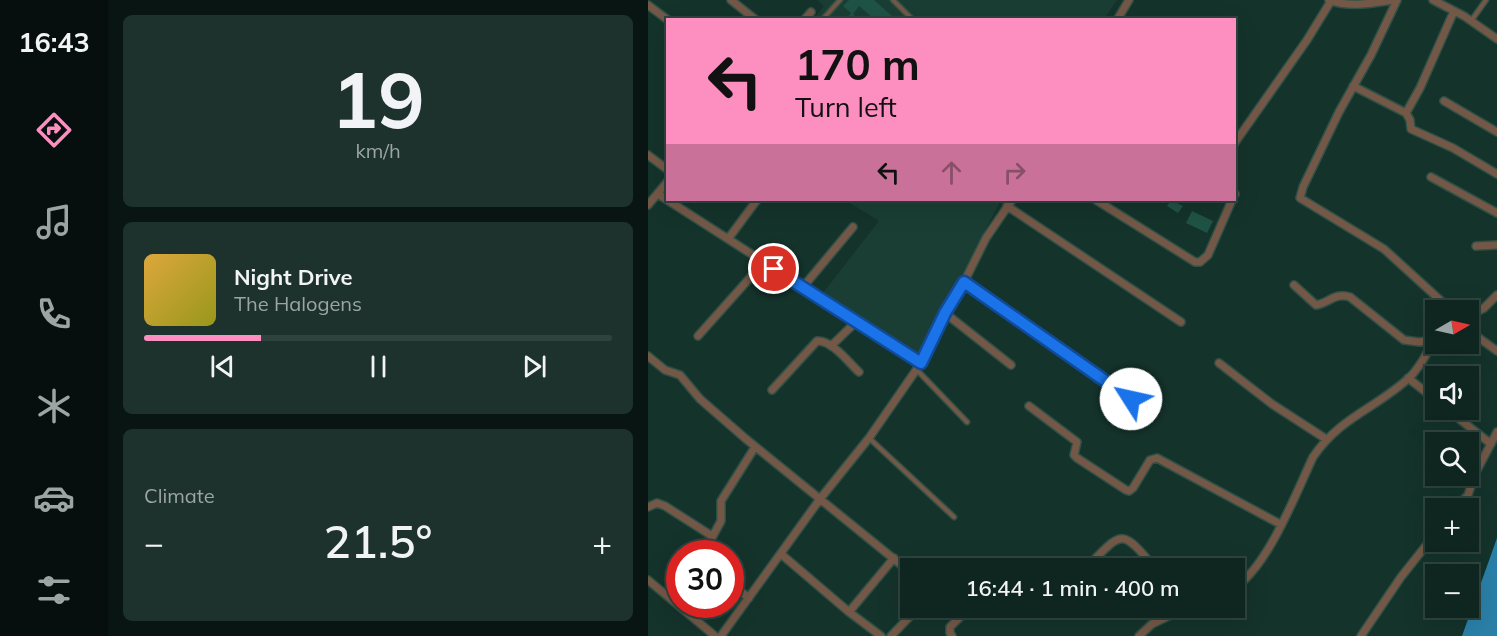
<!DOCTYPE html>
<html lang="en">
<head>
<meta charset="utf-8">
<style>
  body { margin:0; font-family:Mulish,sans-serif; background:#1d322d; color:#f1f3f6; height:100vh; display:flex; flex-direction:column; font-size:22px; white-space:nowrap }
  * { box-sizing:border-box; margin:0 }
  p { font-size:20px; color:#9ba5a5 }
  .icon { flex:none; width:33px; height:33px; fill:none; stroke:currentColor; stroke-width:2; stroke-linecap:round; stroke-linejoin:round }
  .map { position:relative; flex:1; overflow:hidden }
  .sheet { display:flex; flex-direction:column; gap:15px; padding:15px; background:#081512; width:540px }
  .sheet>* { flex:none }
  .top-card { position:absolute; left:18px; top:18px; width:570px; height:183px; border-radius:0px; box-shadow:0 6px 24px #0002,0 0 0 2px #2f433e; background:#fd8ec0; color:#111; overflow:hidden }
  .needle { width:39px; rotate:81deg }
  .fabs { position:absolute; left:777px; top:300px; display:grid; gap:12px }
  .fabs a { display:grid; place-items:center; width:54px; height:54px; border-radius:0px; background:#0f2620; box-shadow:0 6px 24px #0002,0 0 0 2px #2f433e; font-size:30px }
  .speed { position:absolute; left:18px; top:540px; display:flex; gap:12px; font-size:30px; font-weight:700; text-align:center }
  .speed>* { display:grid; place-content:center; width:78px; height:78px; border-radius:50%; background:#0f2620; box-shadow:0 6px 24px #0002,0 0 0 2px #2f433e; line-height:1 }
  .speed .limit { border:9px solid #d22; background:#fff; color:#111 }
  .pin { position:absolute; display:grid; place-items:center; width:51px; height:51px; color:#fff; margin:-26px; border:3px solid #fff; border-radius:50%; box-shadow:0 2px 6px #0007 }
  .me { position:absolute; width:66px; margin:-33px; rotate:305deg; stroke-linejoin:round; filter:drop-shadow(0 0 4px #0008) }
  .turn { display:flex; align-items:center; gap:21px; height:126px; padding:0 30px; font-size:27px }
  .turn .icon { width:78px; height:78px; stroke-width:2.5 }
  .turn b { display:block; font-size:42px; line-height:51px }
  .lanes { display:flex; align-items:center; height:57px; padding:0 30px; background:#0003; justify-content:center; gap:30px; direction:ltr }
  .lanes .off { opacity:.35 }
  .big { font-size:45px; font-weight:600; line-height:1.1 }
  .sheet .widget { flex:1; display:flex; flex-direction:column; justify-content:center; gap:9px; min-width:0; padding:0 21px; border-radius:9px; background:#1d322d }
  .sheet .dial { align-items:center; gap:0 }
  .dial b { font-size:78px; line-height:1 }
  .song { display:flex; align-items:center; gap:18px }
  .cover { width:72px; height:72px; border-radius:9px; background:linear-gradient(135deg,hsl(40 70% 55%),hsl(60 70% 35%)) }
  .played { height:6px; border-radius:3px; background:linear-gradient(90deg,#fd8ec0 25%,#2f433e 25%) }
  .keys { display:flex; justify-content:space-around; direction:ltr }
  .heat { display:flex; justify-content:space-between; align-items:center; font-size:33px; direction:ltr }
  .trip { position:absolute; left:252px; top:558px; width:345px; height:60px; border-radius:0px; background:#0f2620; box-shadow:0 6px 24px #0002,0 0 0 2px #2f433e; font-weight:600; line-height:60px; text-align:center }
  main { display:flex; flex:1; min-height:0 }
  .dock { display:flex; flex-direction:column; width:108px; justify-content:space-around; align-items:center; background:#060f0d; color:#9ba5a5 }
  .dock .icon { width:42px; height:42px }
  .dock .current { color:#fd8ec0 }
  .dock b { font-size:27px; color:#f1f3f6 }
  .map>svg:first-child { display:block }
</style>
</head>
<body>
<main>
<nav class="dock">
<b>16:43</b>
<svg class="icon current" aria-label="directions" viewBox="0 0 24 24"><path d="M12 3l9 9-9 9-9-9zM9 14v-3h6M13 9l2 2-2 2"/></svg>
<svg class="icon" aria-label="music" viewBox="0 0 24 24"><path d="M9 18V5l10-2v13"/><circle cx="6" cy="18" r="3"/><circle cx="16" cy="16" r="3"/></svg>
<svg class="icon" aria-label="phone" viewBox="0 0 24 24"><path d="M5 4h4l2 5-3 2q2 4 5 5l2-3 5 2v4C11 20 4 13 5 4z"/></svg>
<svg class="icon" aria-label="climate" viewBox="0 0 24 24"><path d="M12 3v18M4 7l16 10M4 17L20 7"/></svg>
<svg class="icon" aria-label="car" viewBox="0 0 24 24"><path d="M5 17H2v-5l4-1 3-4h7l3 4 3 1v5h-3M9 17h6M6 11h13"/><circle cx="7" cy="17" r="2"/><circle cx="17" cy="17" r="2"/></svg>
<svg class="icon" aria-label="filters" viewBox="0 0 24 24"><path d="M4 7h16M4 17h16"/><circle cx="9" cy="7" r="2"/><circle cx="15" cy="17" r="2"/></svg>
</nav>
<section class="sheet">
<div class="widget dial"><b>19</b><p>km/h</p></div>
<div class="widget">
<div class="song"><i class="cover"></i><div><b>Night Drive</b><p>The Halogens</p></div></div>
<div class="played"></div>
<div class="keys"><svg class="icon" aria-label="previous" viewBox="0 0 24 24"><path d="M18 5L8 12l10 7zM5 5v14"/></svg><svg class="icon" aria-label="pause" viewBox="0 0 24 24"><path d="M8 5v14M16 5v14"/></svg><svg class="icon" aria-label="next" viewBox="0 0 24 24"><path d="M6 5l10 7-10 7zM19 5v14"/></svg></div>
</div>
<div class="widget"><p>Climate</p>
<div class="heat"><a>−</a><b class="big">21.5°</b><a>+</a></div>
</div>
</section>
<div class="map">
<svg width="849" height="636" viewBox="0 0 849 636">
  <rect width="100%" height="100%" fill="#14332b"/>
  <path fill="#1a3e34" d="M 169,0 L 469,0 L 456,19 L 165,20 L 176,6 Z
    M 197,200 L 353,200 L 271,356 L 175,293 L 231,221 Z"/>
  <path fill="#2a80a8" d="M 849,538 L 849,636 L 814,636 Z"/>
  <path fill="#1f5345" d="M 201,0 L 226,0 L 244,16 L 241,20 L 224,20 L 225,18 L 211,6 L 205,14 L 211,20 L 197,20 L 203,13 L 195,6 Z
    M 523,200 L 535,206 L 530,213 L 519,206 Z
    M 544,211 L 565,221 L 559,233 L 538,223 Z"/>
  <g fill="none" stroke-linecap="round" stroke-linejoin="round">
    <defs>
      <path id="lane" d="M 245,0 L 265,20
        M 174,20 L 192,0
        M 823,21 L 838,0
        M 269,370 L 319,422
        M 221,438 L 306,517"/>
      <path id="street" d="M 83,0 L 108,20
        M 681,0 C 702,8 724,3 745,0
        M 749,0 L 723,55 L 691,112 L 655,187 L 652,198 L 736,249 L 803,310
        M 785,0 L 816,16 L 849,39
        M 0,5 L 20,20
        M 156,20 L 163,12
        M 469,20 L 481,0
        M 705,86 L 758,113 L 772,88 L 806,11
        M 796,101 L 849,132
        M 758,113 L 762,120 L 763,129 L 805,148 L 849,174
        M 586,144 L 659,40 L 683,1
        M 0,155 L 20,170
        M 783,177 L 849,213
        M 10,194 L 273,363
        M 586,195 L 587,194
        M 448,200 L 547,262 L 552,262 L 560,255 L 584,200
        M 0,205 L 20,181
        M 359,206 L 533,322
        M 80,239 L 109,200
        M 828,246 L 849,245
        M 316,282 L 502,412
        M 646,285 L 668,305 C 681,303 687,292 702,297 L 756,340 L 771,342 L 786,340
        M 155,287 L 205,227
        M 297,313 L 363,365
        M 820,316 L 836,308 L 849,295
        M 820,330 L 849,351
        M 50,336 L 116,262
        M 183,346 L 209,321
        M 0,356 L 17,370 L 32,375 L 52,399 L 98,439 L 262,572
        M 571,363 L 624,404 L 678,439
        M 760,378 L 788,400
        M 124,390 L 169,341 C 184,340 201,363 211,372
        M 381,406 L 429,442 L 426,455 L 429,458 L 478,490 L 481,491 L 485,488 L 502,460 L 509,458 L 632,524
        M 800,410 L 843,444
        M 0,507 L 9,503 L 17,506 L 64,536
        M 808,508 L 820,495 L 827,474 L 849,432
        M 55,554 L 73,521 L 73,501 L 107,447
        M 133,554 L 201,612 L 233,636
        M 438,568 C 475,531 472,527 507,568
        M 0,580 L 67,636
        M 82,583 L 101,598
        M 586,588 C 620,567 648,493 665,457 C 693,416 729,408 762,377 C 774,365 779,352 788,338
        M 201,612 L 246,558
        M 73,636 L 172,499 L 221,438 L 273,363 L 297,313 L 316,282 L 338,238 L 364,200
        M 243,636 L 270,608
        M 304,636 L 302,633 L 302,627 L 321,608
        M 491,636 L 504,624 L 537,608
        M 713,636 L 753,577 L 788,533"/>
    </defs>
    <use href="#lane" stroke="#2f5047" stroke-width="7"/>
    <use href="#street" stroke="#2f5047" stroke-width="10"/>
    <use href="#lane" stroke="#745847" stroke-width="4"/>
    <use href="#street" stroke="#745847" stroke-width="7"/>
  </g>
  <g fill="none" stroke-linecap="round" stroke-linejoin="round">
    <defs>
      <path id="route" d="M 126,269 L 273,363 L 297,313 L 316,282 L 483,399"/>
    </defs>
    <use href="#route" stroke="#114b97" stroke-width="15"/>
    <use href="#route" stroke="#1a73e8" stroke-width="10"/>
  </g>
</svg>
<div class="fabs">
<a><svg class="needle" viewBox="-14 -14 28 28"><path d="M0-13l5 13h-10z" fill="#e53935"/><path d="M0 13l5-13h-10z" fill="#9ba5a5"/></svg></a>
<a><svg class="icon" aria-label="sound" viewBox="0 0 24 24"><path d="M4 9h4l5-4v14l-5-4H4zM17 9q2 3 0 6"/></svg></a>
<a><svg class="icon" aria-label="search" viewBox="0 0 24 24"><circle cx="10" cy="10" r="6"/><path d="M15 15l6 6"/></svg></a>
<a>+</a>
<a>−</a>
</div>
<div class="speed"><div class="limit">30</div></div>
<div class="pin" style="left:126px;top:269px;background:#d93025"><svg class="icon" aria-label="arrive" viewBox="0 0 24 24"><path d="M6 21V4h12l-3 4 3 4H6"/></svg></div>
<svg class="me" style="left:483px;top:399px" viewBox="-20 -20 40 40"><circle r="19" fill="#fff"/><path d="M0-13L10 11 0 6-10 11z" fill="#1a73e8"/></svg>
<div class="trip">16:44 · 1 min · 400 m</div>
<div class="top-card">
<div class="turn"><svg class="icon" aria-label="left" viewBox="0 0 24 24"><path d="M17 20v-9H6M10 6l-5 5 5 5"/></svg><div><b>170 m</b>Turn left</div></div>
<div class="lanes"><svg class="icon" aria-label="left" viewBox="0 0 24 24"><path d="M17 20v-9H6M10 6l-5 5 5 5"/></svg><svg class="icon off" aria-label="ahead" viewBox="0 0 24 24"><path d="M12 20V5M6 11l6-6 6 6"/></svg><svg class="icon off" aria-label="right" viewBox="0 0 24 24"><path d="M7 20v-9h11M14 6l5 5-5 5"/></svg></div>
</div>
</div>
</main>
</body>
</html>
